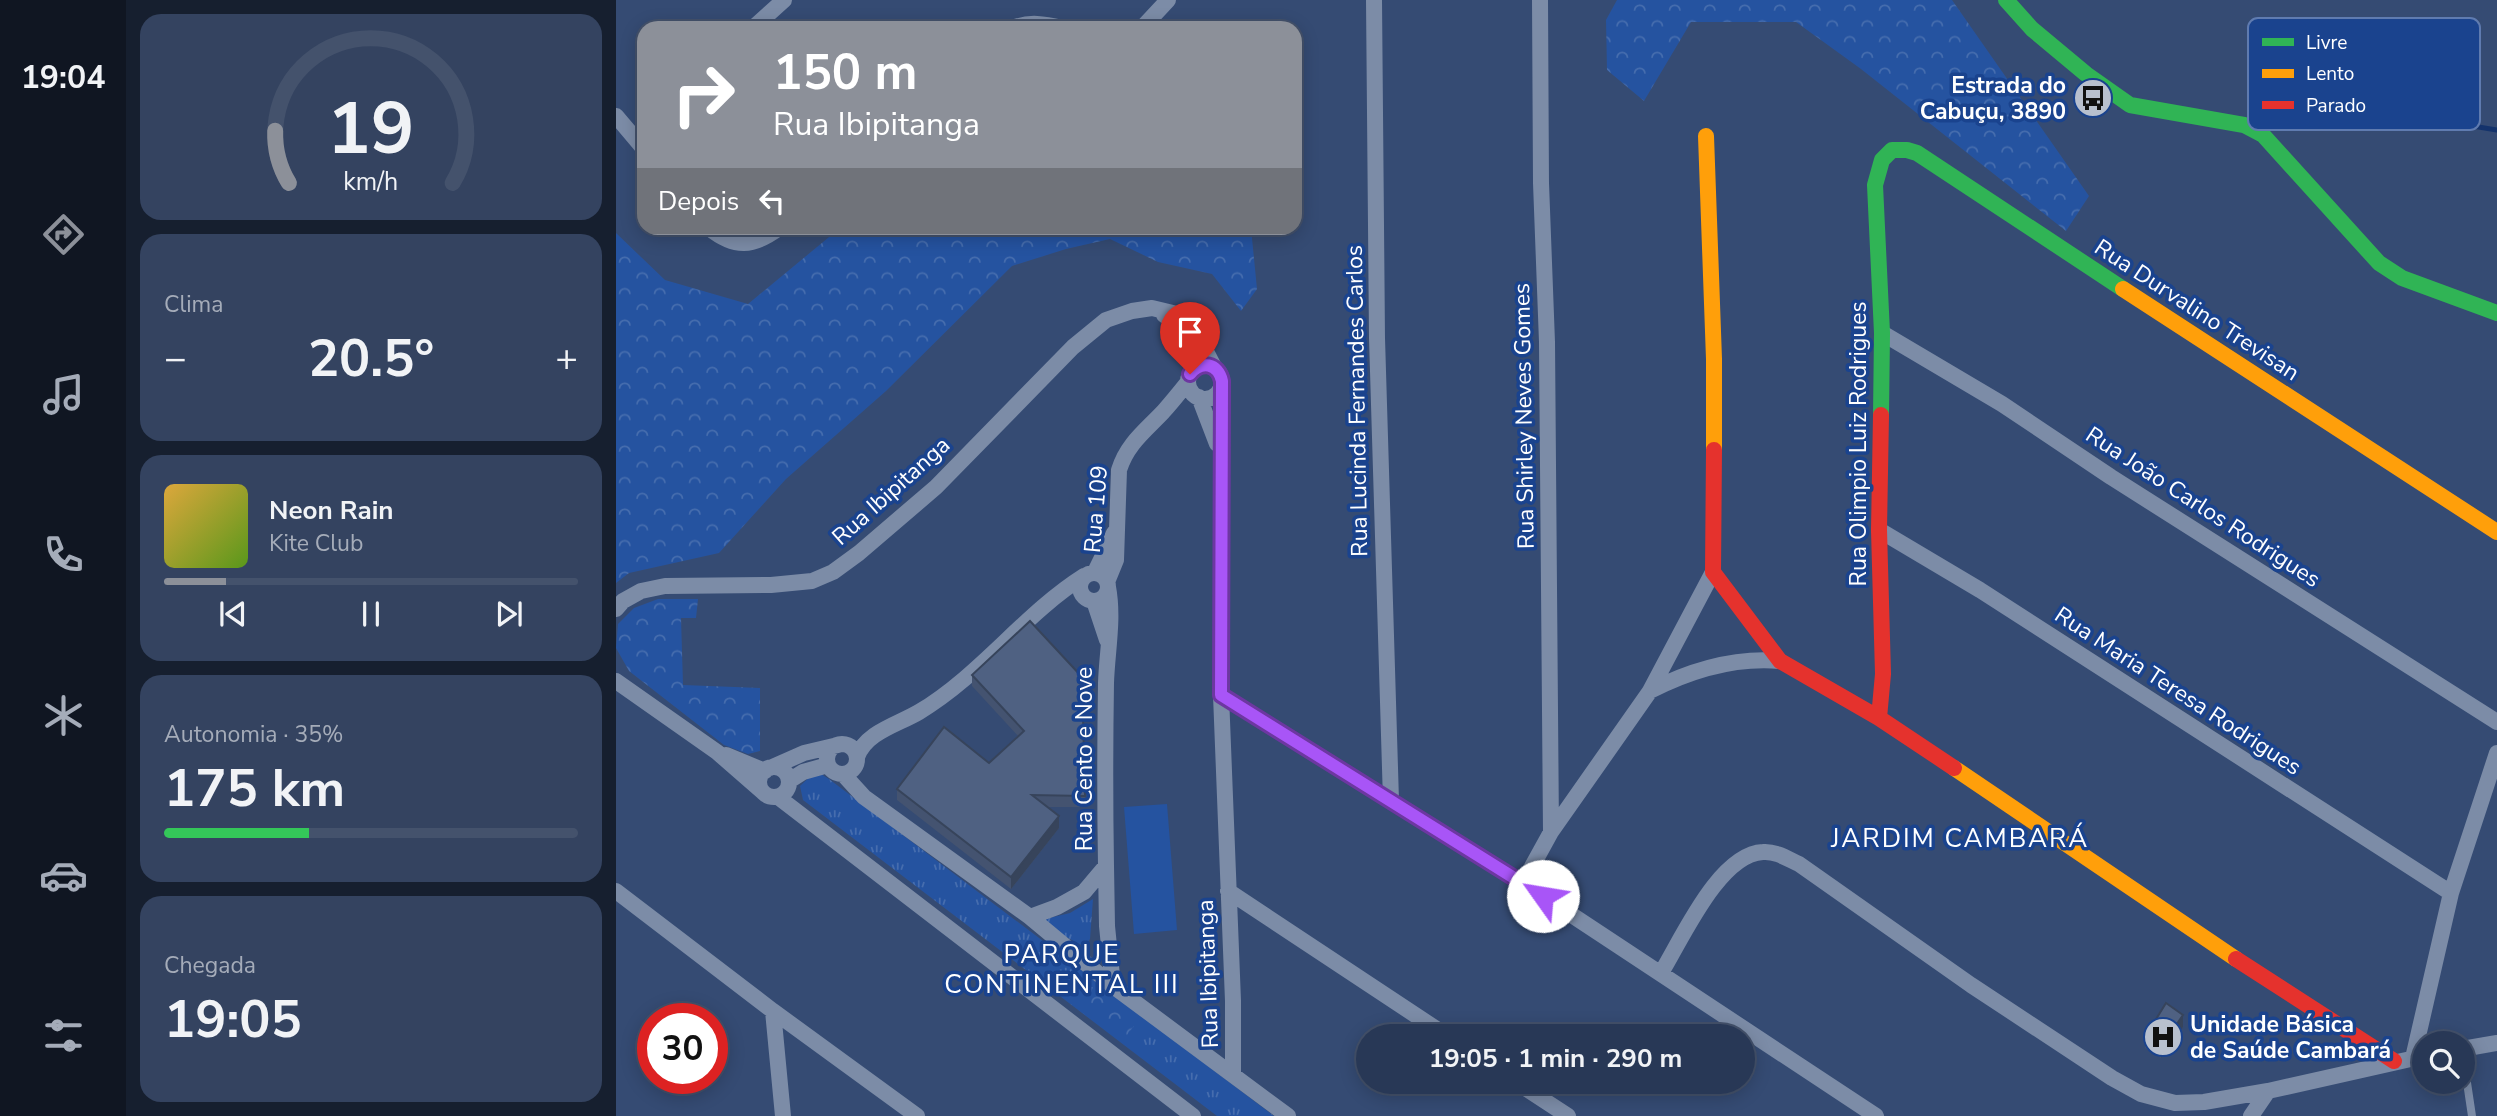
<!DOCTYPE html>
<html lang="pt">
<head>
<meta charset="utf-8">
<style>
  body { margin:0; font-family:"Nunito Sans",sans-serif; background:#344360; color:#f1f3f6; height:100vh; display:flex; flex-direction:column; font-size:26px; white-space:nowrap }
  * { box-sizing:border-box; margin:0 }
  p { font-size:23px; color:#a5acb9 }
  .icon { flex:none; width:38px; height:38px; fill:none; stroke:currentColor; stroke-width:2; stroke-linecap:round; stroke-linejoin:round }
  .map { position:relative; flex:1; overflow:hidden }
  .side { display:flex; flex-direction:column; gap:14px; padding:14px; background:#161f2f; width:490px }
  .side>* { flex:none }
  .guide { position:absolute; left:21px; top:21px; width:665px; height:214px; border-radius:21px; box-shadow:0 4px 18px #0003,0 0 0 2px #44526c; background:#8c9099; color:#fff; overflow:hidden }
  .controls { position:absolute; left:1796px; top:1031px; display:grid; gap:14px }
  .controls a { display:grid; place-items:center; width:63px; height:63px; border-radius:50%; background:#283856; box-shadow:0 4px 18px #0003,0 0 0 2px #44526c; font-size:35px }
  .speed { position:absolute; left:21px; top:1003px; display:flex; gap:14px; font-size:35px; font-weight:700; text-align:center }
  .speed>* { display:grid; place-content:center; width:91px; height:91px; border-radius:50%; background:#283856; box-shadow:0 4px 18px #0003,0 0 0 2px #44526c; line-height:1 }
  .speed .limit { border:10px solid #d22; background:#fff; color:#111 }
  .pin { position:absolute; display:grid; place-items:center; width:60px; height:60px; color:#fff; margin:-72px -30px; border-radius:50% 50% 50% 0; rotate:-45deg; box-shadow:0 0 7px #0007 }
  .pin .icon { rotate:45deg }
  .me { position:absolute; width:77px; margin:-38px; rotate:302deg; stroke-linejoin:round; filter:drop-shadow(0 0 5px #0008) }
  .turn { display:flex; align-items:center; gap:24px; height:147px; padding:0 21px; font-size:32px }
  .turn .icon { width:91px; height:91px; stroke-width:2.5 }
  .turn b { display:block; font-size:49px; line-height:60px }
  .then { display:flex; align-items:center; height:66px; padding:0 21px; background:#0003; gap:14px; font-size:26px }
  .big { font-size:52px; font-weight:700; line-height:1.1 }
  .side .card { flex:1; display:flex; flex-direction:column; justify-content:center; gap:10px; min-width:0; padding:0 24px; border-radius:21px; background:#344360 }
  .side .dial { align-items:center; gap:0 }
  .dial svg { height:182px; overflow:visible; fill:none; stroke:#44526c; stroke-width:7; stroke-linecap:round; text-anchor:middle }
  .dial text { fill:#f1f3f6; stroke:none }
  .song { display:flex; align-items:center; gap:21px }
  .cover { width:84px; height:84px; border-radius:10px; background:linear-gradient(135deg,hsl(40 70% 55%),hsl(90 70% 35%)) }
  .played { height:7px; border-radius:4px; background:linear-gradient(90deg,#8c9099 15%,#44526c 15%) }
  .keys { display:flex; justify-content:space-around; direction:ltr }
  .heat { display:flex; justify-content:space-between; align-items:center; font-size:38px; direction:ltr }
  .charge { height:10px; border-radius:5px; background:linear-gradient(90deg,#34c759 35%,#44526c 0) }
  .trip { position:absolute; left:740px; top:1024px; width:399px; height:70px; border-radius:35px; background:#283856; box-shadow:0 4px 18px #0003,0 0 0 2px #44526c; font-weight:700; line-height:70px; text-align:center }
  main { display:flex; flex:1; min-height:0 }
  .dock { display:flex; flex-direction:column; width:126px; justify-content:space-around; align-items:center; background:#101622; color:#a5acb9 }
  .dock .icon { width:49px; height:49px }
  .dock .active { color:#8c9099 }
  .dock b { font-size:32px; color:#f1f3f6 }
  .map>svg:first-child { display:block }
</style>
</head>
<body>
<main>
<nav class="dock">
<b>19:04</b>
<svg class="icon active" aria-label="directions" viewBox="0 0 24 24"><path d="M12 3l9 9-9 9-9-9zM9 14v-3h6M13 9l2 2-2 2"/></svg>
<svg class="icon" aria-label="music" viewBox="0 0 24 24"><path d="M9 18V5l10-2v13"/><circle cx="6" cy="18" r="3"/><circle cx="16" cy="16" r="3"/></svg>
<svg class="icon" aria-label="phone" viewBox="0 0 24 24"><path d="M5 4h4l2 5-3 2q2 4 5 5l2-3 5 2v4C11 20 4 13 5 4z"/></svg>
<svg class="icon" aria-label="climate" viewBox="0 0 24 24"><path d="M12 3v18M4 7l16 10M4 17L20 7"/></svg>
<svg class="icon" aria-label="car" viewBox="0 0 24 24"><path d="M5 17H2v-5l4-1 3-4h7l3 4 3 1v5h-3M9 17h6M6 11h13"/><circle cx="7" cy="17" r="2"/><circle cx="17" cy="17" r="2"/></svg>
<svg class="icon" aria-label="filters" viewBox="0 0 24 24"><path d="M4 7h16M4 17h16"/><circle cx="9" cy="7" r="2"/><circle cx="15" cy="17" r="2"/></svg>
</nav>
<section class="side">
<div class="card dial"><svg viewBox="0 0 100 80">
<path d="M14 69A42 42 0 1 1 86 69"/>
<path d="M14 69A42 42 0 0 1 8 46" stroke="#8c9099"/>
<text x="50" y="56" font-size="32" font-weight="700">19</text>
<text x="50" y="72" font-size="11">km/h</text>
</svg></div>
<div class="card"><p>Clima</p>
<div class="heat"><a>−</a><b class="big">20.5°</b><a>+</a></div>
</div>
<div class="card">
<div class="song"><i class="cover"></i><div><b>Neon Rain</b><p>Kite Club</p></div></div>
<div class="played"></div>
<div class="keys"><svg class="icon" aria-label="previous" viewBox="0 0 24 24"><path d="M18 5L8 12l10 7zM5 5v14"/></svg><svg class="icon" aria-label="pause" viewBox="0 0 24 24"><path d="M8 5v14M16 5v14"/></svg><svg class="icon" aria-label="next" viewBox="0 0 24 24"><path d="M6 5l10 7-10 7zM19 5v14"/></svg></div>
</div>
<div class="card"><p>Autonomia · 35%</p><b class="big">175 km</b><div class="charge"></div></div>
<div class="card"><p>Chegada</p><b class="big">19:05</b></div>
</section>
<div class="map">
<svg width="1881" height="1116" viewBox="0 0 1881 1116">
  <defs>
    <pattern id="grass-tufts" width="24" height="20" patternUnits="userSpaceOnUse" patternTransform="scale(1.75)"><rect width="24" height="20" fill="#2553a0"/><path d="M3 7l-1-3M5 7V3M7 7l1-3M15 17l-1-3M17 17v-4M19 17l1-3" fill="none" stroke="#466dae"/></pattern>
    <pattern id="forest-crowns" width="20" height="18" patternUnits="userSpaceOnUse" patternTransform="scale(1.75)"><rect width="20" height="18" fill="#2553a0"/><path d="M2 6a3 3 0 1 1 6 0M12 15a3 3 0 1 1 6 0" fill="none" stroke="#466dae"/></pattern>
  </defs>
  <rect width="100%" height="100%" fill="#354b73"/>
  <path fill="url(#grass-tufts)" d="M 200,771 L 213,779 L 658,1116 L 601,1116 L 187,800 L 184,786 Z
    M 477,899 L 474,939 L 469,947 L 431,927 L 429,919 L 454,913 Z"/>
  <path fill="url(#forest-crowns)" d="M 1001,0 L 1336,0 L 1473,196 L 1450,231 L 1245,69 L 1180,22 L 1075,22 L 1028,101 L 991,70 L 990,20 Z
    M 224,228 L 635,228 L 641,289 L 625,311 L 596,274 L 542,262 L 494,239 L 450,249 L 396,266 L 270,391 L 170,479 L 103,553 L 13,573 L 0,583 L 0,233 L 49,280 L 132,304 Z
    M 42,599 L 82,599 L 80,618 L 65,618 L 67,685 L 144,688 L 144,751 L 132,754 L 108,745 L 13,671 L 0,648 L 2,624 L 18,608 Z
    M 484,985 L 526,1015 L 506,1042 L 464,1011 Z"/>
  <path fill="#2553a0" d="M 551,804 L 561,930 L 518,934 L 508,807 Z"/>
  <g fill="none" stroke-linecap="round" stroke-linejoin="round">
    <path stroke="#14336c" stroke-width="5" d="M 1647,42 L 1706,61 L 1820,120 L 1881,130"/>
    <path stroke="#7c8ca7" stroke-width="8" d="M 1846,1049 L 1856,1116"/>
    <path stroke="#7c8ca7" stroke-width="16" d="M 758,0 L 761,338 L 775,801
      M 924,0 L 925,183 L 931,342 L 935,832
      M 137,28 L 168,0
      M 397,28 C 413,21 429,24 446,28
      M 526,28 L 552,0
      M 0,116 L 28,149
      M 93,228 C 119,249 137,247 163,228
      M 548,315 L 558,320 L 582,366
      M 1266,333 L 1386,404 L 1495,477 L 1881,722
      M572 382a17 17 0 1 1 34 0a17 17 0 1 1-34 0Z
      M 605,386 L 605,695 L 617,1001 L 617,1074
      M 583,397 L 601,444
      M 1263,530 L 1364,590 L 1835,893
      M 479,572 L 498,533
      M464 587a14 14 0 1 1 28 0a14 14 0 1 1-28 0Z
      M 491,582 L 500,560 L 503,470 C 511,444 529,431 547,412 C 556,402 564,392 572,382
      M 478,601 L 491,640
      M 0,609 L 7,601 L 25,591 L 49,586 L 155,585 L 196,581 L 217,572 L 243,553 L 320,487 L 457,347 L 490,320 L 516,311 L 536,308 L 565,315 L 579,330 L 598,367
      M 0,681 L 101,752 L 148,793
      M 1034,691 C 1075,670 1118,657 1164,661
      M 605,695 L 927,896 L 1260,1116
      M211 759a15 15 0 1 1 30 0a15 15 0 1 1-30 0Z
      M 110,755 L 149,771
      M 241,757 C 250,732 281,725 303,712 C 365,675 408,614 468,576
      M143 782a15 15 0 1 1 30 0a15 15 0 1 1-30 0Z
      M 154,768 L 188,753 L 222,745
      M 227,774 L 248,797 L 414,917 L 497,986 L 672,1116
      M 173,781 L 187,772 L 212,765
      M 162,797 L 577,1116
      M 490,866 L 491,926 L 497,986
      M 907,883 L 935,832 L 1034,691 L 1097,572
      M 0,891 L 157,1011 L 301,1116
      M 612,891 L 831,1036
      M 414,917 L 441,907 L 468,892 L 490,866 C 489,805 489,745 490,683 C 491,651 498,619 492,587
      M 1045,973 C 1066,939 1103,854 1147,852 C 1160,851 1172,859 1183,864 L 1355,985 L 1496,1078 L 1525,1094 L 1559,1103 L 1588,1102 L 1652,1091 L 1808,1056
      M 157,1011 L 167,1116
      M 1846,1049 L 1881,1043
      M 1797,1058 L 1835,893 L 1881,753
      M 900,1082 L 952,1116
      M 1635,1116 L 1652,1091"/>
    <path stroke="#30b455" stroke-width="16" d="M 1390,0 L 1416,29 L 1470,74 L 1514,105 L 1628,125 L 1647,135 L 1763,263 L 1786,278 L 1881,313
      M 1265,415 L 1266,333 L 1259,185 L 1266,160 L 1276,150 L 1291,150 L 1301,153 L 1507,289"/>
    <path stroke="#ff9f0a" stroke-width="16" d="M 1090,136 L 1098,359 L 1098,450
      M 1507,289 L 1881,532
      M 1338,768 L 1620,959"/>
    <path stroke="#e5322d" stroke-width="16" d="M 1098,450 L 1097,572 L 1164,661 L 1263,718 L 1338,768
      M 1263,718 L 1267,674 L 1263,530 L 1265,415
      M 1620,959 L 1778,1061"/>
  </g>
  <path fill="#445370" d="M 356,675 L 466,677 L 469,807 L 431,807 L 443,828 L 395,889 L 281,800 L 281,789 L 373,763 L 402,736 L 356,686 Z
    M 1567,1027 L 1545,1058 L 1529,1048 L 1529,1037 Z"/>
  <path fill="#37445b" d="M 443,816 L 443,828 L 395,889 L 395,877 Z
    M 1567,1015 L 1567,1027 L 1545,1058 L 1545,1047 Z"/>
  <path fill="#4f6182" stroke="#37445b" stroke-width="2" d="M 414,621 L 466,677 L 469,796 L 416,795 L 443,816 L 395,877 L 281,789 L 328,727 L 373,763 L 408,731 L 356,675 Z
    M 1550,1003 L 1567,1015 L 1545,1047 L 1529,1037 Z"/>
  <g fill="none" stroke-linecap="round" stroke-linejoin="round">
    <defs>
      <path id="route" d="M 574,374 C 585,360 602,363 606,381 L 605,695 L 927,896"/>
    </defs>
    <use href="#route" stroke="#6d37a1" stroke-width="18"/>
    <use href="#route" stroke="#a855f7" stroke-width="12"/>
  </g>
  <defs>
    <symbol id="bus-disc" viewBox="-11 -11 22 22"><circle r="9.5" fill="#b8c0ce" stroke="#1a438e"/><path d="M-5-6H5V4H4V6H2V4H-2V6H-4V4H-5ZM-3.5-4V0h7V-4ZM-3.5 1.2v1.5H-2V1.2ZM2 1.2v1.5H3.5V1.2Z" fill="#111"/></symbol>
    <symbol id="hospital-disc" viewBox="-11 -11 22 22"><circle r="9.5" fill="#b8c0ce" stroke="#1a438e"/><path d="M-5-5h3v3.5h4V-5h3V5h-3V1.5h-4V5h-3Z" fill="#111"/></symbol>
  </defs>
  <g fill-rule="evenodd">
    <use href="#bus-disc" x="1455" y="76" width="44" height="44"/>
    <use href="#hospital-disc" x="1525" y="1015" width="44" height="44"/>
  </g>
  <g text-anchor="middle" dominant-baseline="central" stroke-width="7" stroke-linejoin="round" paint-order="stroke">
    <g font-size="23" font-weight="bold" fill="#fff" stroke="#1a438e" text-anchor="end">
      <text x="1450" y="85">Estrada do<tspan x="1450" dy="26">Cabuçu, 3890</tspan></text>
      <text x="1574" y="1024" text-anchor="start">Unidade Básica<tspan x="1574" dy="26">de Saúde Cambará</tspan></text>
    </g>
    <g font-size="23" fill="#fff" stroke="#1a438e">
      <text transform="translate(1581 310) rotate(33)">Rua Durvalino Trevisan</text>
      <text transform="translate(741 401) rotate(-91)">Rua Lucinda Fernandes Carlos</text>
      <text transform="translate(908 416) rotate(-91)">Rua Shirley Neves Gomes</text>
      <text transform="translate(1242 444) rotate(-90)">Rua Olimpio Luiz Rodrigues</text>
      <text transform="translate(275 491) rotate(-42)">Rua Ibipitanga</text>
      <text transform="translate(1587 507) rotate(33)">Rua João Carlos Rodrigues</text>
      <text transform="translate(480 509) rotate(-85)">Rua 109</text>
      <text transform="translate(1562 691) rotate(33)">Rua Maria Teresa Rodrigues</text>
      <text transform="translate(468 759) rotate(-90)">Rua Cento e Nove</text>
      <text transform="translate(592 974) rotate(-92)">Rua Ibipitanga</text>
    </g>
    <g font-size="26" letter-spacing="2" fill="#fff" stroke="#1a438e">
      <text x="1344" y="838">JARDIM CAMBARÁ</text>
      <text x="446" y="954">PARQUE<tspan x="446" dy="30">CONTINENTAL III</tspan></text>
    </g>
  </g>
  <rect x="1632" y="18" width="232" height="112" rx="10" fill="#1a438e" stroke="#5f7bb0" stroke-width="2"/>
  <rect x="1646" y="38" width="32" height="8" fill="#30b455"/>
  <rect x="1646" y="69" width="32" height="9" fill="#ff9f0a"/>
  <rect x="1646" y="101" width="32" height="8" fill="#e5322d"/>
  <g font-size="19" fill="#fff">
    <text x="1690" y="49">Livre</text>
    <text x="1690" y="80">Lento</text>
    <text x="1690" y="112">Parado</text>
  </g>
</svg>
<div class="controls">
<a><svg class="icon" aria-label="search" viewBox="0 0 24 24"><circle cx="10" cy="10" r="6"/><path d="M15 15l6 6"/></svg></a>
</div>
<div class="speed"><div class="limit">30</div></div>
<div class="pin" style="left:574px;top:374px;background:#d93025"><svg class="icon" aria-label="arrive" viewBox="0 0 24 24"><path d="M6 21V4h12l-3 4 3 4H6"/></svg></div>
<svg class="me" style="left:927px;top:896px" viewBox="-20 -20 40 40"><circle r="19" fill="#fff"/><path d="M0-13L10 11 0 6-10 11z" fill="#a855f7"/></svg>
<div class="trip">19:05 · 1 min · 290 m</div>
<div class="guide">
<div class="turn"><svg class="icon" aria-label="right" viewBox="0 0 24 24"><path d="M7 20v-9h11M14 6l5 5-5 5"/></svg><div><b>150 m</b>Rua Ibipitanga</div></div>
<div class="then">Depois<svg class="icon" aria-label="left" viewBox="0 0 24 24"><path d="M17 20v-9H6M10 6l-5 5 5 5"/></svg></div>
</div>
</div>
</main>
</body>
</html>
